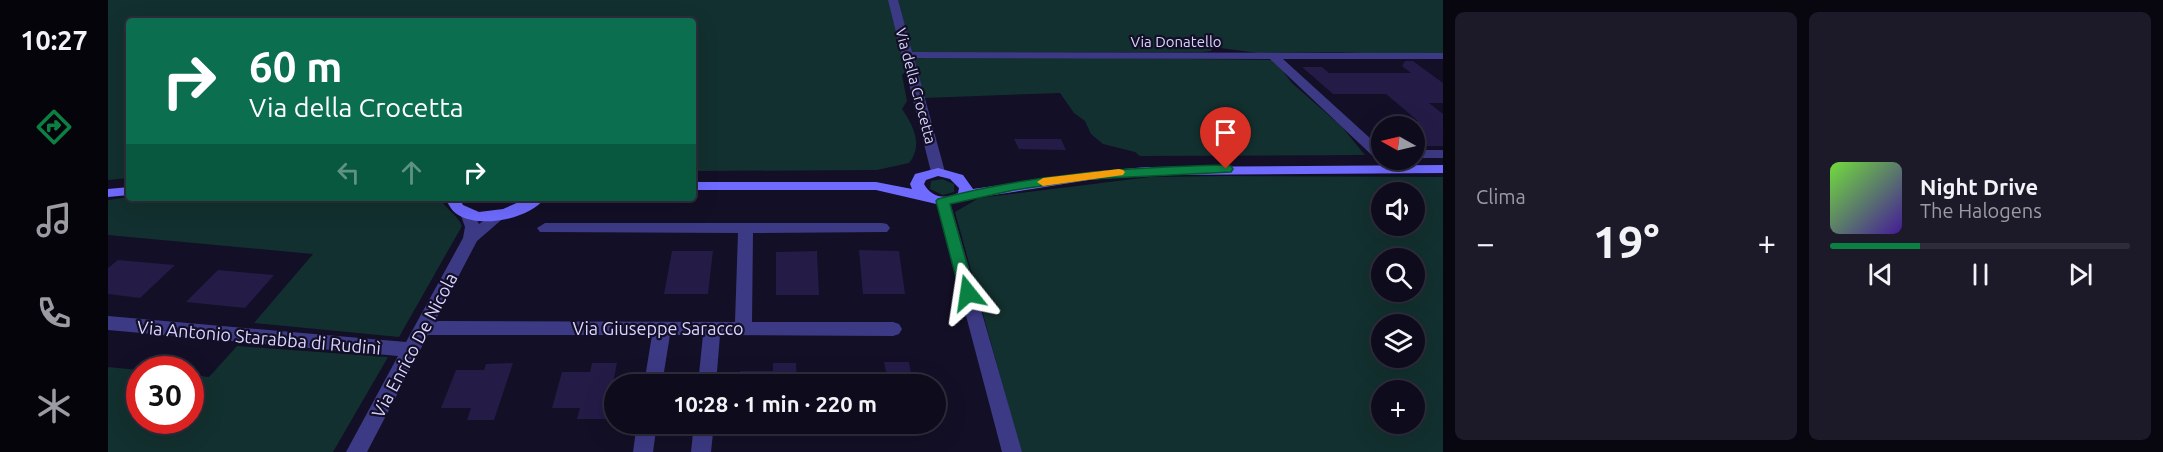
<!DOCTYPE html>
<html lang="it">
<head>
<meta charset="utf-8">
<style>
  body { margin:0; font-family:Ubuntu,sans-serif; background:#1c1929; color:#f1f3f6; height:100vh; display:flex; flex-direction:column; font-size:22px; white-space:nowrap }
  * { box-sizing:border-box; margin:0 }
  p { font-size:20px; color:#9b9ba3 }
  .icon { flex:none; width:33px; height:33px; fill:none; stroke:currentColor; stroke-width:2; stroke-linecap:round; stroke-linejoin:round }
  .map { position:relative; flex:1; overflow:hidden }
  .drawer { display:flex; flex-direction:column; gap:12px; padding:12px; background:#08060f; width:720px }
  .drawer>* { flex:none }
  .guide { position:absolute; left:18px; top:18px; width:570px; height:183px; border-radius:6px; box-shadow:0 6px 24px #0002,0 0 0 2px #2e2b3b; background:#0b6e4f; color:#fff; overflow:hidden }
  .needle { width:39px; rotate:278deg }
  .buttons { position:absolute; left:1263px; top:116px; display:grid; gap:12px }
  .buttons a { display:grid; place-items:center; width:54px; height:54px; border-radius:50%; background:#0e0b1c; box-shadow:0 6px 24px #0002,0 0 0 2px #2e2b3b; font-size:30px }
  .speed { position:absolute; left:18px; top:356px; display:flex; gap:12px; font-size:30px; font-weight:700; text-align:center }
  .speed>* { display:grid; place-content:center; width:78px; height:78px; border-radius:50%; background:#0e0b1c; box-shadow:0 6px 24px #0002,0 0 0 2px #2e2b3b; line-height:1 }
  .speed .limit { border:9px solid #d22; background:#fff; color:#111 }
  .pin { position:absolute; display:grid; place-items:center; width:51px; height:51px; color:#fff; margin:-62px -26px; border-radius:50% 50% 50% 0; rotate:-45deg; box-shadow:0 0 6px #0007 }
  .pin .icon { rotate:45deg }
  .me { position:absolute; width:66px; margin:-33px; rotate:345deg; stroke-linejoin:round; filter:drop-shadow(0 0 4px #0008) }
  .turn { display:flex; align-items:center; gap:21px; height:126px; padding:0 24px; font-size:27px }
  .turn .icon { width:78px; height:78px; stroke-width:2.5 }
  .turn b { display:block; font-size:42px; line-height:51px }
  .lanes { display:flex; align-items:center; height:57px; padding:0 24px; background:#0003; justify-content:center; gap:30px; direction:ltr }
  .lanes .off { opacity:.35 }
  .big { font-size:45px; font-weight:700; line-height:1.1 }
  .drawer .card { flex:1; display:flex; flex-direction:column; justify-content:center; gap:9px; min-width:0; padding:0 21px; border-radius:9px; background:#1c1929 }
  .song { display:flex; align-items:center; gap:18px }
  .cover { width:72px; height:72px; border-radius:9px; background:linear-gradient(135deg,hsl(100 70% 55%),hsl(260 70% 35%)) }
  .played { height:6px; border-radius:3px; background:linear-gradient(90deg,#0b8043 30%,#2e2b3b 30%) }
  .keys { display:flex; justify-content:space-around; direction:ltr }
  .heat { display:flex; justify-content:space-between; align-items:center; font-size:33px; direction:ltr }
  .drawer .tiles { flex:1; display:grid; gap:12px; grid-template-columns:repeat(2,1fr) }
  .trip { position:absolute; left:496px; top:374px; width:342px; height:60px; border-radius:30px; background:#0e0b1c; box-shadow:0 6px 24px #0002,0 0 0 2px #2e2b3b; font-weight:700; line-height:60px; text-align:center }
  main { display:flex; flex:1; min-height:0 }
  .menu { display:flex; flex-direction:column; width:108px; justify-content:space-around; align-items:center; background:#06040b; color:#9b9ba3 }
  .menu .icon { width:42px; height:42px }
  .menu .active { color:#0b8043 }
  .menu b { font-size:27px; color:#f1f3f6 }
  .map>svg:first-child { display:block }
</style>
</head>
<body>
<main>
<nav class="menu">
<b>10:27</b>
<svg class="icon active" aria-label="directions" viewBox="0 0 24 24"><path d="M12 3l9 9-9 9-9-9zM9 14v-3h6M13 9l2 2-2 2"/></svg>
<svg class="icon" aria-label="music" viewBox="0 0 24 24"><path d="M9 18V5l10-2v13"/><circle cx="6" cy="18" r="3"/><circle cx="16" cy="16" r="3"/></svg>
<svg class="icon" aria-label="phone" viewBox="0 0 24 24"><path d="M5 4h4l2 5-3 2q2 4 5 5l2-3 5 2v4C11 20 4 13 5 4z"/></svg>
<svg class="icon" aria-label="climate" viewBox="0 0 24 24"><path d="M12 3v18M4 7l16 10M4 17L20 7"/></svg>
</nav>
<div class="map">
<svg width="1335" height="452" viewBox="0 0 1335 452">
  <rect width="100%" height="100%" fill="#130f26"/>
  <path fill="#12302f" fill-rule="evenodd" d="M 0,0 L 1335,0 L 1335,56 L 1228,52 L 1150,53 L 1105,47 L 1103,51 L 1093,52 L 818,52 L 811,59 L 818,56 L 1166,60 L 1184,83 L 1234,127 L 1257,155 L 1032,156 L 1027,152 L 995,144 L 983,134 L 977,121 L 966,113 L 952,93 L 816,98 L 806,64 L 794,75 L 799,101 L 794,109 C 806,126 815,146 801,163 L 769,170 L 585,171 L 585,21 L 21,21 L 21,178 L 0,180 Z
    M 1118,176 L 1335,177 L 1335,452 L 913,452 L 847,212 L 871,198 L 1042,177 ZM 1274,192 L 1306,192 L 1306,225 L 1274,225 ZM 1274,258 L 1306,258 L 1306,291 L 1274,291 ZM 1274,324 L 1306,324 L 1306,357 L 1274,357 ZM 1274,390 L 1306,390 L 1306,423 L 1274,423 Z
    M 834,179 L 846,184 L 846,192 L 835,195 L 822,189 L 823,181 Z
    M 21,197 L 332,198 C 338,210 349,214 354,226 L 291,337 L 146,323 L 205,254 L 0,235 L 0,200 Z
    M 129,346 L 280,357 L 225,452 L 0,452 L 0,367 L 31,370 L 32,420 L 82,420 L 83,375 L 101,377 Z"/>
  <path fill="#241b47" d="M 1297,61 L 1305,61 L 1335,83 L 1335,103 L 1321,103 L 1335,114 L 1335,146 L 1319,146 L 1306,136 L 1306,126 L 1294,126 L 1289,122 L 1310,121 L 1278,94 L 1225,94 L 1194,67 L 1214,67 L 1221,73 L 1303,73 L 1294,66 Z
    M 906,139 L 953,139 L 958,150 L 911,149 Z
    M 751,250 L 791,251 L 797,294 L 755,294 Z
    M 564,251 L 605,251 L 600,294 L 556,294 Z
    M 709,251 L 711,295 L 668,295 L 668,252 Z
    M 10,260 L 67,265 L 32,298 L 0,294 L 0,268 Z
    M 110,270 L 166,275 L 137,308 L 78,302 Z
    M 776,362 L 801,362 L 805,384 L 750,384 L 748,372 L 778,372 Z
    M 405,363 L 386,420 L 359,420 L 363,408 L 333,408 L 348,370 L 376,370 L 378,364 Z
    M 484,363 L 509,363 L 498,419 L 469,419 L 472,408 L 444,408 L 454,372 L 482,372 Z
    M 665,363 L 688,363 L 689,384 L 632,384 L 632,371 L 665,371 Z"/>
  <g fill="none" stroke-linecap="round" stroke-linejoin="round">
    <path fill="#3d3a85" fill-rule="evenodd" d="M 780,0 L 790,0 L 804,52 L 1335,53 L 1335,59 L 1175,59 L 1274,149 L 1274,159 L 1279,159 L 1269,160 L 1162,59 L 806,58 L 837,172 L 830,176 L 823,172 Z
      M 1306,150 L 1335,150 L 1335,158 L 1306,158 Z
      M 835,197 L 842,202 L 914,452 L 894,452 L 828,202 Z
      M 359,208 L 364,210 L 371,224 L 392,210 L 399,215 L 369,241 L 327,321 L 627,322 L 630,233 L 432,232 L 429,228 L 437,223 L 774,223 L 779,224 L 782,228 L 779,232 L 645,233 L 644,322 L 785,322 L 791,324 L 794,329 L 791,334 L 785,336 L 612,335 L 608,384 L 590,384 L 595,335 L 562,335 L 554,384 L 536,384 L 544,335 L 320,335 L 259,452 L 238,452 L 290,356 L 0,330 L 0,316 L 298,342 L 355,238 L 357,227 L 352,213 Z
      M 529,423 L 549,423 L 545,452 L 525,452 Z
      M 586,423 L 606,423 L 603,452 L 583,452 Z"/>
    <path fill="#6f6bff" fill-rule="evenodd" d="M 1335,165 L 1335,173 L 1039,175 L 981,180 L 860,199 L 837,206 L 768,190 L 585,190 L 585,182 L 768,182 L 804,189 L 802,184 L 807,174 L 830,168 L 855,175 L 865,189 L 981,172 L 1039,167 ZM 830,176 L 842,179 L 851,188 L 850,193 C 837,200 823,197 816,184 L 818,180 Z
      M 21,187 L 21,195 L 0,197 L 0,189 Z
      M 337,198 L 351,198 L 355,205 L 371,212 L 395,209 L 420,198 L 437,198 C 421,219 375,228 352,216 C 344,212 341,205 337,198 Z"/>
  </g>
  <path fill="#0b8043" stroke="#07532c" stroke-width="1.5" d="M 1118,165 L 1123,166 L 1125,169 L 1123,172 L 981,179 L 906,190 L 842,204 L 867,293 L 865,297 L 855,297 L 852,293 L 828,201 L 830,199 C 924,174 1021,167 1118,165 Z"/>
  <path fill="#f59e0b" d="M 1011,169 L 1015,170 L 1017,172 L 1015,175 L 935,186 L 929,182 L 935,178 Z"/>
  <g text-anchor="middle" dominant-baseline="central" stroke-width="4.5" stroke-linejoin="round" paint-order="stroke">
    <g font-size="15" fill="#d9d4ff" stroke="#130f26">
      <text x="1068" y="41">Via Donatello</text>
      <text transform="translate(808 86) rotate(75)">Via della Crocetta</text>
    </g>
    <g font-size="18" fill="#d9d4ff" stroke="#130f26">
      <text x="550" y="328">Via Giuseppe Saracco</text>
      <text transform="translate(151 337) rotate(5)">Via Antonio Starabba di Rudinì</text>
      <text transform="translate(306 345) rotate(-62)">Via Enrico De Nicola</text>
    </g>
  </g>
</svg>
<div class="buttons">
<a><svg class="needle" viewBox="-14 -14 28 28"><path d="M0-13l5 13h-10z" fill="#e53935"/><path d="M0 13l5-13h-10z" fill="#9b9ba3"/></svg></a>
<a><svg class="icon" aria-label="sound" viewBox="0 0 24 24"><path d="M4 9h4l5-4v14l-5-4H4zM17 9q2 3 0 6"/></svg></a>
<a><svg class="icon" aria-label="search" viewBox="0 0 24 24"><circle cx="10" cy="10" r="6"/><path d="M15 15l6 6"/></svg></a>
<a><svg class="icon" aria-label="layers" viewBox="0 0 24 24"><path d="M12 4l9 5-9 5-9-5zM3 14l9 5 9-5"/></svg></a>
<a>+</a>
</div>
<div class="speed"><div class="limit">30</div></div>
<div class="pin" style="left:1118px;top:169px;background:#d93025"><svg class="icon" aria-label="arrive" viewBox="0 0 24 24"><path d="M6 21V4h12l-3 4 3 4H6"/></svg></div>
<svg class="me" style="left:860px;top:293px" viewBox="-20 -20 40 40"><path d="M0-17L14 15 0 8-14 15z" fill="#0b8043" stroke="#fff" stroke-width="4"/></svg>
<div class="trip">10:28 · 1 min · 220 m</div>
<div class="guide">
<div class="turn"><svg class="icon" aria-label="right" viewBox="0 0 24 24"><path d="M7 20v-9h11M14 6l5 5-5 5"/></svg><div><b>60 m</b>Via della Crocetta</div></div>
<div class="lanes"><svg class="icon off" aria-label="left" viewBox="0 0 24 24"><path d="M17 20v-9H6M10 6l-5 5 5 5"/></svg><svg class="icon off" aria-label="ahead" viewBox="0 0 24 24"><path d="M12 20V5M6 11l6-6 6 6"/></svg><svg class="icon" aria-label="right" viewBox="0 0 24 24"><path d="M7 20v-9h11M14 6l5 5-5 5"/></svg></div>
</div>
</div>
<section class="drawer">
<div class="tiles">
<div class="card"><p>Clima</p>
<div class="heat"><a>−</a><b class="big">19°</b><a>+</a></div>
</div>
<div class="card">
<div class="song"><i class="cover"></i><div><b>Night Drive</b><p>The Halogens</p></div></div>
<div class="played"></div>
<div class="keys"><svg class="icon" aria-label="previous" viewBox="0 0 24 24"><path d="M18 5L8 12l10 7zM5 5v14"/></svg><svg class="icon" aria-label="pause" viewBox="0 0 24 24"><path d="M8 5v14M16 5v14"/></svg><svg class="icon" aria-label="next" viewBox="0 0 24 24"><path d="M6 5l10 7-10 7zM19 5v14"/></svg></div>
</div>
</div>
</section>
</main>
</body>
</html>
